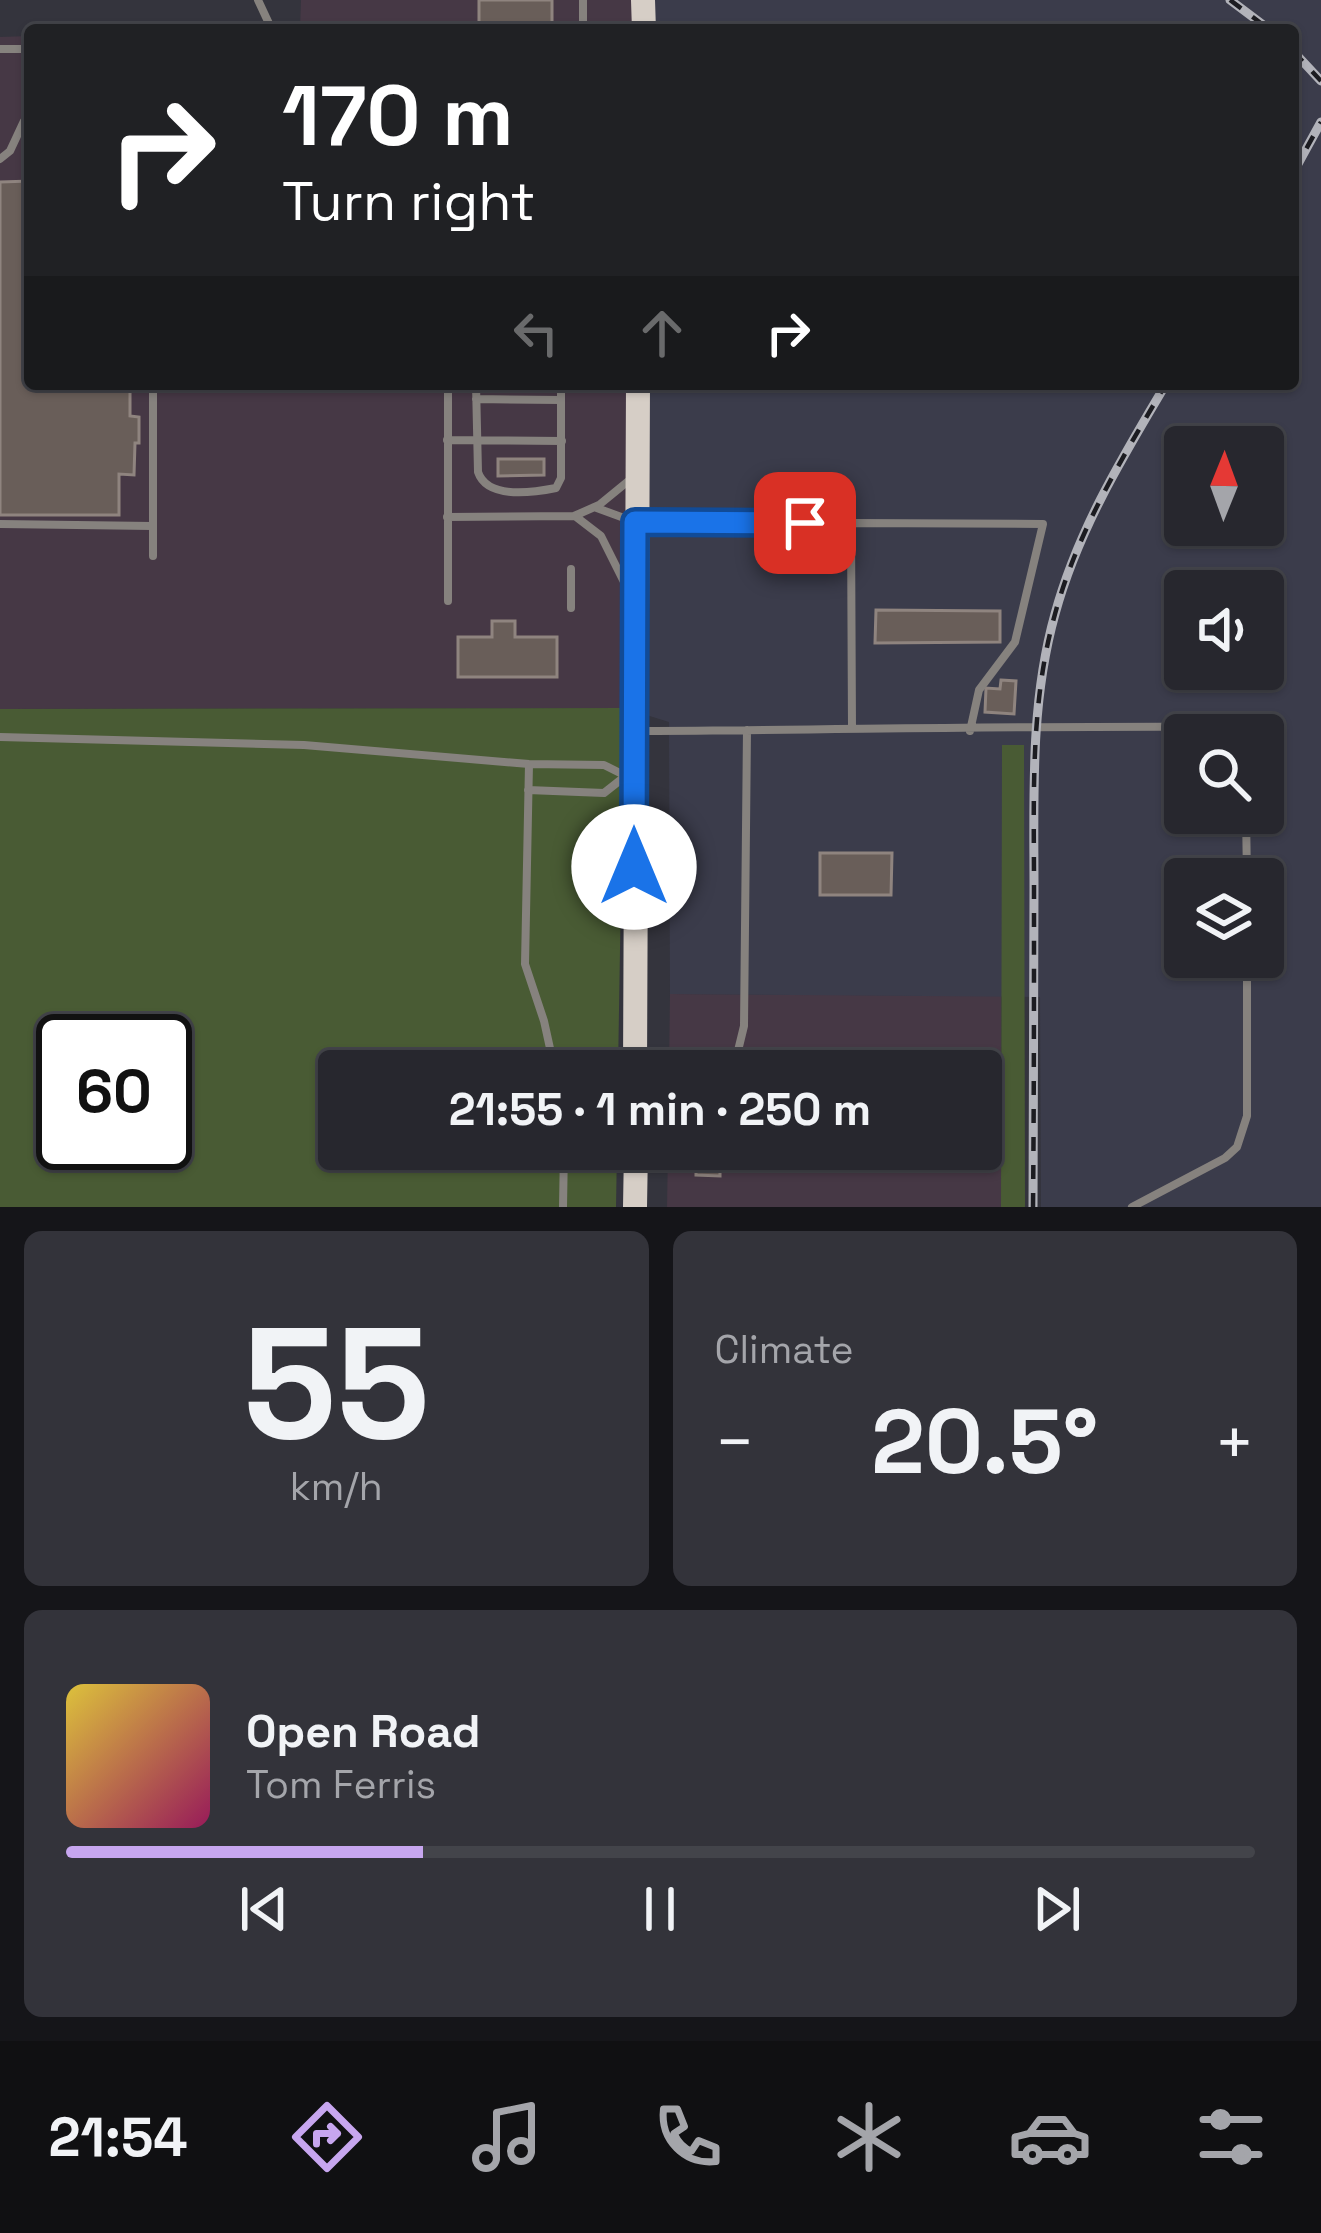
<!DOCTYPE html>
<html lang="en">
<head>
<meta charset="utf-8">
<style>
  body { margin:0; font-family:"Space Grotesk",sans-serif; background:#33333a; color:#f1f3f6; height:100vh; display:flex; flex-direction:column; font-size:45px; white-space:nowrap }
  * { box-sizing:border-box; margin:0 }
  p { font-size:39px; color:#a4a5aa }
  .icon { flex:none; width:66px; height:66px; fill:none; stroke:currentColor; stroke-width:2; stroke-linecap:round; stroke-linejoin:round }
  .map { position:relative; height:1207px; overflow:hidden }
  .drawer { display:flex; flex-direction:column; gap:24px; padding:24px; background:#151519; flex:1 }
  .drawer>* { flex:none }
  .banner { position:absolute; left:24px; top:24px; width:1275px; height:366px; border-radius:12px; box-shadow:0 3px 9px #0004,0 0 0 3px #43444a; background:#202124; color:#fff; overflow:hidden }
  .needle { width:78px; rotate:1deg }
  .fabs { position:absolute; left:1164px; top:426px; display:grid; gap:24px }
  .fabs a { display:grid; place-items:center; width:120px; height:120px; border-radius:12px; background:#27272e; box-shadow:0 3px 9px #0004,0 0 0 3px #43444a; font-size:60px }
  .speed { position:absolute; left:36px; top:1014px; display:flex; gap:24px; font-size:60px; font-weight:700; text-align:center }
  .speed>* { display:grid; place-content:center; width:156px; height:156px; border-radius:50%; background:#27272e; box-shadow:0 3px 9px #0004,0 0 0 3px #43444a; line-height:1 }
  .speed .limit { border:6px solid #111; border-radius:18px; background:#fff; color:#111 }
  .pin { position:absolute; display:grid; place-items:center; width:102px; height:102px; color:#fff; margin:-51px; border-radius:24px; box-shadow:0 6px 18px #0006 }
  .me { position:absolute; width:132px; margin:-66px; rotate:0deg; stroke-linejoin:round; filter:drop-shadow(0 0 9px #0008) }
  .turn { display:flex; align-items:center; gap:42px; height:252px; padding:0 60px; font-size:54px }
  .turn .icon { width:156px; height:156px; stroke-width:2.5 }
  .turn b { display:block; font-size:84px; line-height:102px }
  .lanes { display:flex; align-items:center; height:114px; padding:0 60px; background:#0003; justify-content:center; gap:60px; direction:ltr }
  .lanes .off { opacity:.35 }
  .big { font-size:90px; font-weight:700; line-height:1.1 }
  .drawer .card { flex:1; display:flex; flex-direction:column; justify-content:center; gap:18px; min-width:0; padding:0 42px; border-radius:18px; background:#33333a }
  .drawer .dial { align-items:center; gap:0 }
  .dial b { font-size:156px; line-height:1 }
  .song { display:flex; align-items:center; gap:36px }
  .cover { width:144px; height:144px; border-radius:18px; background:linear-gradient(135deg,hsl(50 70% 55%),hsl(330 70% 35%)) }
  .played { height:12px; border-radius:6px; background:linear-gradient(90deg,#c7a6ef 30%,#43444a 30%) }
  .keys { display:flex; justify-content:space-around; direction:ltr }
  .heat { display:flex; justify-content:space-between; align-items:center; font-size:66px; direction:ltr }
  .drawer .tiles { flex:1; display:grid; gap:24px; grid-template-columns:1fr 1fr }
  .card:last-child { grid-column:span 2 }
  .trip { position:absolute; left:318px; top:1050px; width:684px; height:120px; border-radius:12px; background:#27272e; box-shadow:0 3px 9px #0004,0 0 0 3px #43444a; font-weight:700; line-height:120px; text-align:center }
  .menu { display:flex; height:192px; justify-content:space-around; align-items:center; background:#101012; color:#a4a5aa }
  .menu .icon { width:84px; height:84px }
  .menu .on { color:#c7a6ef }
  .menu b { font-size:54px; color:#f1f3f6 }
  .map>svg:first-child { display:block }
</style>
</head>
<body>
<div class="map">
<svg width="1321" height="1207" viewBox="0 0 1321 1207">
  <rect width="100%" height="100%" fill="#34343d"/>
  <path fill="#463845" d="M 301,0 L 639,0 L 638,30 L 300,30 Z
    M 30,36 L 30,384 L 631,384 L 624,708 L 0,709 L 0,37 Z
    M 670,994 L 1001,996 L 1001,1207 L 667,1207 L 668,1149 L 981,1149 L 981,1071 L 669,1071 Z"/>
  <path fill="#3b3c4b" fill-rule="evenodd" d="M 639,0 L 1321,0 L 1321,1207 L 1041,1207 L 1040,997 L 670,994 L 669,722 L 624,708 L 631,384 L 1293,384 L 1293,30 L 638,30 ZM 1185,447 L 1263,447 L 1263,525 L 1185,525 ZM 1185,591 L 1263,591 L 1263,669 L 1185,669 ZM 1185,735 L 1263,735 L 1263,813 L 1185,813 ZM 1185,879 L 1263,879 L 1263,957 L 1185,957 Z"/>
  <path fill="#495b34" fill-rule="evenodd" d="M 624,708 L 618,1071 L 339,1071 L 339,1149 L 617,1149 L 616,1207 L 0,1207 L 0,709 ZM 63,1041 L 165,1041 L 165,1143 L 63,1143 Z
    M 1002,745 L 1024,745 L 1025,1207 L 1001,1207 Z"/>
  <path fill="#695e59" stroke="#8f847f" stroke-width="3" d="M 479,0 L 552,0 L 552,25 L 508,24 L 507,30 L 479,30 Z
    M 30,181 L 30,384 L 130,384 L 130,416 L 139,417 L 139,443 L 135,443 L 134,475 L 119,474 L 119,515 L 0,515 L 0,182 Z
    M 499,384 L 544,384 L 544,387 L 499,387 Z
    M 498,459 L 544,459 L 544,475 L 498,476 Z
    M 876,610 L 1000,611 L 1000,642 L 875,643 Z
    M 492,621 L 515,621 L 515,637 L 557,637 L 557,677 L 458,677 L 458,637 L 492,637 Z
    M 1001,680 L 1016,681 L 1014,714 L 985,712 L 986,688 L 1000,689 Z
    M 820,853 L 892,853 L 891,895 L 820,895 Z
    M 696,1149 L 720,1149 L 720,1176 L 696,1175 Z
    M 761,1149 L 795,1149 L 795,1162 L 761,1162 Z"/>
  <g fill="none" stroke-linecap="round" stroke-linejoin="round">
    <path stroke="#86827e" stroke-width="8" d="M 258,0 L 272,30
      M 583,0 L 583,30
      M 0,49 L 30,49
      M 0,159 L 10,151 L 24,121 L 30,121
      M 476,384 L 478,472 C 487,499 531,493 556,488 L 561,478 L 561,384
      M 476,399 L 561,400
      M 447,440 L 562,441
      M 594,507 L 635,522 L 851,523
      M 575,516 L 601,536 L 628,590
      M 447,517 L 574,516 L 599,505 L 632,478
      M 0,524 L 152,526
      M 153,556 L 153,384
      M 448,601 L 448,384
      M 571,608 L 571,569
      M 852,729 L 851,523 L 1043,524 L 1015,642 L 979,690 L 970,731
      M 644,731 C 845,730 1045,725 1246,727 L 1246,735
      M 0,737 L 304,745 L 529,764 L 604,765 L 630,778
      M 529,764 L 525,964 L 544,1021 L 555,1071
      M 528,790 L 604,793 L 623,778
      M 1246,813 L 1247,879
      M 639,1062 L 735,1063 L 744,1026 L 747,730
      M 563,1207 L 564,1149
      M 1132,1207 L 1225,1158 L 1237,1147 L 1247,1116 L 1247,957"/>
    <path stroke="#d6cec6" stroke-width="24" d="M 643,0 L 644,30
      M 635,1071 L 638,384
      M 635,1207 L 636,1149"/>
    <defs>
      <path id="rail" d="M 1230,0 L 1270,30
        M 1293,51 L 1321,81
        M 1293,173 L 1321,122
        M 1033,1207 C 1034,1100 1034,993 1034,887 C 1034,795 1030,703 1055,614 C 1078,530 1122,458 1166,384"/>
    </defs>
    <use href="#rail" stroke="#b2b3ba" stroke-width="9"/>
    <use href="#rail" stroke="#1c1c21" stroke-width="4.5" stroke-dasharray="14" stroke-linecap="butt"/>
  </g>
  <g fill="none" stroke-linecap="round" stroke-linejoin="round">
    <defs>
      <path id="route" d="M 634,867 L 635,522 L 805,523"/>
    </defs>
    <use href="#route" stroke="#114b97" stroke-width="30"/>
    <use href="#route" stroke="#1a73e8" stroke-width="21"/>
  </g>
</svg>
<div class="fabs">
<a><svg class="needle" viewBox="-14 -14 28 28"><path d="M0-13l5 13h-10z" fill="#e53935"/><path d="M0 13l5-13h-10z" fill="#a4a5aa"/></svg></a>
<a><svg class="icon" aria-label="sound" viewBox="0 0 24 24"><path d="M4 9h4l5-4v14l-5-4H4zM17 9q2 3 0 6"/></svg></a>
<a><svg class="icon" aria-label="search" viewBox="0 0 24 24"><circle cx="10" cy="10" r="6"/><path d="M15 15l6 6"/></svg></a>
<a><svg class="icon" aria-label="layers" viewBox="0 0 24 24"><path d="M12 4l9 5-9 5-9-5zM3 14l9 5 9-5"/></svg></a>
</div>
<div class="speed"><div class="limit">60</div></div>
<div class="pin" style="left:805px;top:523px;background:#d93025"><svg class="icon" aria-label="arrive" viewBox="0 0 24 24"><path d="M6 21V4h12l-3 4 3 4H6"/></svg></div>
<svg class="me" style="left:634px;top:867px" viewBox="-20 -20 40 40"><circle r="19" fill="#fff"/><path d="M0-13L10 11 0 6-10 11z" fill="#1a73e8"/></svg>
<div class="trip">21:55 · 1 min · 250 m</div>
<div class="banner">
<div class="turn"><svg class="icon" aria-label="right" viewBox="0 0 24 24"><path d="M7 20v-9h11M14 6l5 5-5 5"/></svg><div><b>170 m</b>Turn right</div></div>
<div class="lanes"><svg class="icon off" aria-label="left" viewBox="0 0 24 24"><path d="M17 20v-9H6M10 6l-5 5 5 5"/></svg><svg class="icon off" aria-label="ahead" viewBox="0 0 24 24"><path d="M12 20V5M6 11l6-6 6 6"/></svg><svg class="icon" aria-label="right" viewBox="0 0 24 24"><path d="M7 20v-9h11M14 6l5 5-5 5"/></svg></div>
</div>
</div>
<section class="drawer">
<div class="tiles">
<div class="card dial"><b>55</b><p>km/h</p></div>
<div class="card"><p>Climate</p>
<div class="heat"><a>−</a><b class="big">20.5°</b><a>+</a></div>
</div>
<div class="card">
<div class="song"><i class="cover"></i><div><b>Open Road</b><p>Tom Ferris</p></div></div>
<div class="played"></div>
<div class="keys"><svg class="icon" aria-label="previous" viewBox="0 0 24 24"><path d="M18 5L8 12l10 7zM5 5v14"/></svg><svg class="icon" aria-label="pause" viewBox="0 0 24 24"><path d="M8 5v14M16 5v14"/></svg><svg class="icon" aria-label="next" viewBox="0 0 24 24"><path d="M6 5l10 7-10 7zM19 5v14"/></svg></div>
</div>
</div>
</section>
<nav class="menu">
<b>21:54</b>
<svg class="icon on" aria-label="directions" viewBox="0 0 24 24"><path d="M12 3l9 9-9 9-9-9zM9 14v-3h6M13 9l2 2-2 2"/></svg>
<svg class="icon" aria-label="music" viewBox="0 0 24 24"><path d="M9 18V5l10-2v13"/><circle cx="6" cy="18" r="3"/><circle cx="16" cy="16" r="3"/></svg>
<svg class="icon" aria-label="phone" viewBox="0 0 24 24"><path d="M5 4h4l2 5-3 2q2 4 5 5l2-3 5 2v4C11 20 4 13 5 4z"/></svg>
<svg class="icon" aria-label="climate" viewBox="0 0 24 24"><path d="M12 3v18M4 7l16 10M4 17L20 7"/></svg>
<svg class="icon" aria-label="car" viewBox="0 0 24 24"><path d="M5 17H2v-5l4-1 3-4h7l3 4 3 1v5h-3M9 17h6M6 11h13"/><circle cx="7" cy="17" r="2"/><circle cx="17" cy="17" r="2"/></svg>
<svg class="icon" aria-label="filters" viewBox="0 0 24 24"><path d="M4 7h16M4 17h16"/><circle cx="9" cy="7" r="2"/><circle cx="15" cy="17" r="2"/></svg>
</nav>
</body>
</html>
